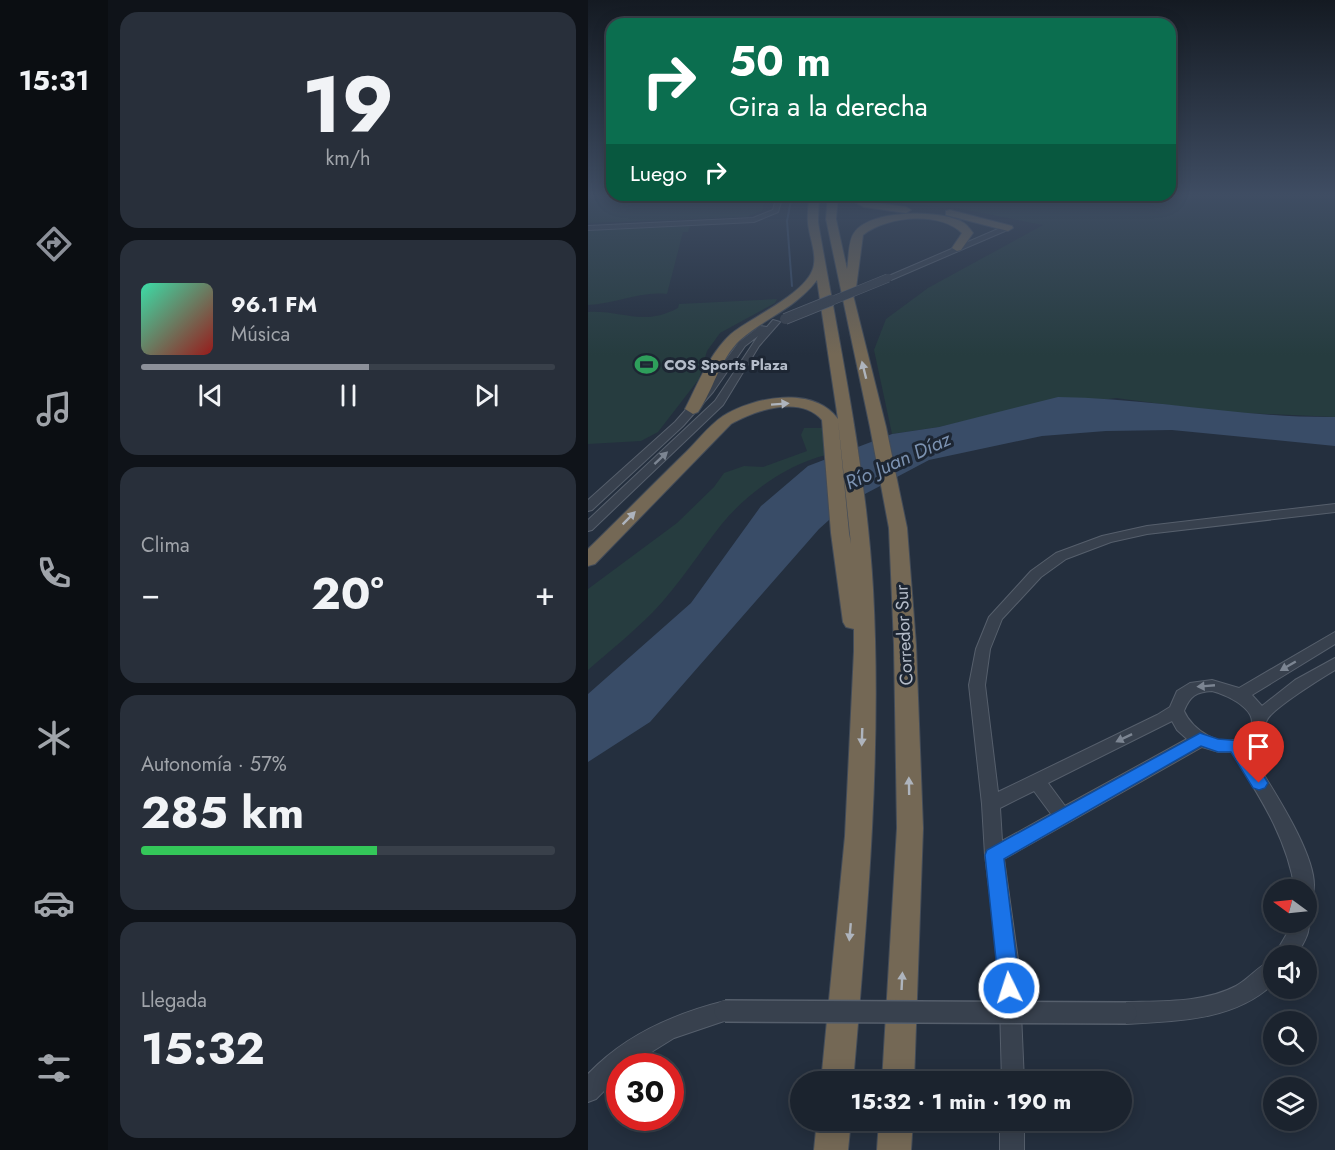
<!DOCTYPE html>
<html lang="es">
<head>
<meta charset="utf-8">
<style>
  body { margin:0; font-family:Jost,sans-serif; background:#282f3a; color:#f1f3f6; height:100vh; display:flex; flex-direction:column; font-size:22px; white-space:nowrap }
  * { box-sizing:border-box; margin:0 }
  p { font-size:20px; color:#a0a4aa }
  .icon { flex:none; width:33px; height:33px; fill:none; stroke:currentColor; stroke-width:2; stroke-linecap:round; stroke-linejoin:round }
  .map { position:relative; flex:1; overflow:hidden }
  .details { display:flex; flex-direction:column; gap:12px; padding:12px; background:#0f1319; width:480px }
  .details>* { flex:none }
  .top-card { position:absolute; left:18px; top:18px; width:570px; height:183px; border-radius:18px; box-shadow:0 3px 15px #0003,0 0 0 2px #39404a; background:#0b6e4f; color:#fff; overflow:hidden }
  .needle { width:39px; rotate:285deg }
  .controls { position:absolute; left:675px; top:879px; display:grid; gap:12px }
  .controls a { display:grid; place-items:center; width:54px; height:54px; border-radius:50%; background:#1b232e; box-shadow:0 3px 15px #0003,0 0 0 2px #39404a; font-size:30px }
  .speed { position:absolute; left:18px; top:1053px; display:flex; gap:12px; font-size:30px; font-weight:700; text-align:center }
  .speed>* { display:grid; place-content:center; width:78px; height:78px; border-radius:50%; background:#1b232e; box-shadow:0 3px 15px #0003,0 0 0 2px #39404a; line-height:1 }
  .speed .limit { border:9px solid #d22; background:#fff; color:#111 }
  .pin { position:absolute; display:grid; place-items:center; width:51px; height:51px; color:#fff; margin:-62px -26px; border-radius:50% 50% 50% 0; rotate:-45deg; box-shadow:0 0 6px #0007 }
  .pin .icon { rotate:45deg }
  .me { position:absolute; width:66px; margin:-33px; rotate:356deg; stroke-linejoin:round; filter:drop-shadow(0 0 4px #0008) }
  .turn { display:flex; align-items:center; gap:21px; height:126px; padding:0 24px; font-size:27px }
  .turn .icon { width:78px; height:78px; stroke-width:2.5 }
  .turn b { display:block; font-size:42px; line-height:51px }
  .then { display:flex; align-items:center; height:57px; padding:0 24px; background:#0003; gap:12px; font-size:22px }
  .big { font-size:45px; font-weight:700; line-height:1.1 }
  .details .widget { flex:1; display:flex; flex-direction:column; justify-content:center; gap:9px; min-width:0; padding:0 21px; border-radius:18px; background:#282f3a }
  .details .dial { align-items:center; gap:0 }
  .dial b { font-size:78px; line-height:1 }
  .song { display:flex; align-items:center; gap:18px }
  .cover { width:72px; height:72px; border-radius:9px; background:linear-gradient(135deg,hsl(160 70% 55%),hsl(0 70% 35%)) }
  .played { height:6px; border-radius:3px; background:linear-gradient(90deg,#8c9099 55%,#39404a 55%) }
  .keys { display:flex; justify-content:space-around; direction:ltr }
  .heat { display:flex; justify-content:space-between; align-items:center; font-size:33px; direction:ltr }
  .charge { height:9px; border-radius:4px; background:linear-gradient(90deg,#34c759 57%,#39404a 0) }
  .trip { position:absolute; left:202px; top:1071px; width:342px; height:60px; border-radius:30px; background:#1b232e; box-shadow:0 3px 15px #0003,0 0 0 2px #39404a; font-weight:700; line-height:60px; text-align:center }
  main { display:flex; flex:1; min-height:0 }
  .menu { display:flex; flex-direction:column; width:108px; justify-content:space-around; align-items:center; background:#0b0e12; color:#a0a4aa }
  .menu .icon { width:42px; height:42px }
  .menu .on { color:#8c9099 }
  .menu b { font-size:27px; color:#f1f3f6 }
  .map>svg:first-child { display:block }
</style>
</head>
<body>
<main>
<nav class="menu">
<b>15:31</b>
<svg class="icon on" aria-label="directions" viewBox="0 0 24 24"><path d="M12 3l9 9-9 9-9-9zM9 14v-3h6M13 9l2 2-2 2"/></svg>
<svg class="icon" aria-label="music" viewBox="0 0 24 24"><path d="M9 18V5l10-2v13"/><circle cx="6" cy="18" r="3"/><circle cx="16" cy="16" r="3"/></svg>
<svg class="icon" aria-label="phone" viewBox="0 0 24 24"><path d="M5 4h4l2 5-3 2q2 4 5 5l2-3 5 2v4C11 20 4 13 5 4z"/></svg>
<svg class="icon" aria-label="climate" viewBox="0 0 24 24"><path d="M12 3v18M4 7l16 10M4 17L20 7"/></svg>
<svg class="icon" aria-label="car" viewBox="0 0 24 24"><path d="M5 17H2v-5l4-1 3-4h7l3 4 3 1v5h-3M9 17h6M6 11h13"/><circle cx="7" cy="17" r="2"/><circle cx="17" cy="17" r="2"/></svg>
<svg class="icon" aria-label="filters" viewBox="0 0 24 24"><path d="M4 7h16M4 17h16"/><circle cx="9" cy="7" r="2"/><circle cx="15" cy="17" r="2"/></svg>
</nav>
<section class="details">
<div class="widget dial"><b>19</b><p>km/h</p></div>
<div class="widget">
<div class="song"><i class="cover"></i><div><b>96.1 FM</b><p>Música</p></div></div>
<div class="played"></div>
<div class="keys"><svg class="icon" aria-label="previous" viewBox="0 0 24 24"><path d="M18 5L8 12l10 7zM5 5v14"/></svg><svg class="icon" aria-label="pause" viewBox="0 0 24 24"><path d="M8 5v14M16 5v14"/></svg><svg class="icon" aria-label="next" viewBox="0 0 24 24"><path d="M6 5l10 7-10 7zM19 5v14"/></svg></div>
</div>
<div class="widget"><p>Clima</p>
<div class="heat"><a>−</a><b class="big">20°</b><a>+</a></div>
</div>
<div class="widget"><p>Autonomía · 57%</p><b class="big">285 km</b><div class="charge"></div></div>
<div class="widget"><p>Llegada</p><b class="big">15:32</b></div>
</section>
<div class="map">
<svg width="747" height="1150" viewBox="0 0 747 1150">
  <rect width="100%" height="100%" fill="#242f3e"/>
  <path fill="#263c3f" d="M 0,194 L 24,195 L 178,195 L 174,211 L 157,217 L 0,223 Z
    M 747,194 L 747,417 L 634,412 L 528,398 L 403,415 L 351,427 L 304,434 L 286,350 L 298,319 L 340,288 L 455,225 L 363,207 L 318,204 L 278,195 Z
    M 102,226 L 100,232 L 95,232 L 79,294 C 51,291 27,304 0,305 L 0,230 Z
    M 189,299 L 187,303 L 132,333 L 119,351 L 111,379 L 70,432 L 53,441 L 0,444 L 0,312 C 35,310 54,327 90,308 L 91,304 Z
    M 216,428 L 236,428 L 238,455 C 198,465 159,493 133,525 C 110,554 91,585 65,612 C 45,632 22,651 0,670 L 0,589 L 89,523 L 126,487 L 136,473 L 156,466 L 175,467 L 219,451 L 213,435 Z"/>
  <path fill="#394c67" d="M 470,397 C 563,398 654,418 747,417 L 747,446 L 584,430 L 518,431 L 454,436 L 341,460 L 260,503 L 231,529 L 62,722 L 0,762 L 0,694 L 103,603 L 173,506 L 220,466 L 304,434 L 351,427 Z"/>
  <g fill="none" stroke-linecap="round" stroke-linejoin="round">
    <path stroke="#394c67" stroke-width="2" d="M 204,195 L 199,221 L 204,286"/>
    <defs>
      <path id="minor" d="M 189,195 L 195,195 L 190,212 L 166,222 L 0,230 L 0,226 L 165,218 L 185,210 Z
        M 417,226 L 424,228 L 303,280 L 296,278 Z
        M 185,320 L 192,322 L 171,346 L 135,405 L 4,530 L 0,531 L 0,520 L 127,401 L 170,336 L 157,346 L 125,392 L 95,426 L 4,510 L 0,511 L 0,500 L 87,422 L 117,388 L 151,342 L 172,326 L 179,327 Z
        M 747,504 L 747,512 L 559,534 L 523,542 L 478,559 L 453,577 L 414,619 L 402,649 L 397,685 L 410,792 L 569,715 L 582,707 L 589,691 L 602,683 L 624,680 L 651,688 L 747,632 L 747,644 L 664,695 L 674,706 L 707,680 L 747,658 L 747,670 C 735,677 684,709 679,720 C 673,732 674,742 659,748 C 676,776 738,865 724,896 L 718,898 L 718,890 L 707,890 C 699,837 671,796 644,752 L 631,752 L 614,747 L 416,859 L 431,967 L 436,1082 L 414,1082 L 411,967 L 397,855 L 394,804 L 381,685 L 388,649 L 401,617 L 443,571 L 468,553 L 514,536 L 559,526 ZM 624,691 C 641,695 683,716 654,736 C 634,750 604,730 596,711 C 602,696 608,692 624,691 ZM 584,721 L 589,730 L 599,739 L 477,806 L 460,783 ZM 446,791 L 463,814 L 414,841 L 412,808 Z
        M 718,915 C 726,930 715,943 708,956 L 686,956 L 701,930 L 702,922 L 718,922 Z
        M 686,959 L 686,983 C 647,1021 588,1021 538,1024 L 530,1020 L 527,1013 L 530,1006 L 538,1002 C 573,1001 616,1003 648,986 C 661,979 671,965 686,959 Z
        M 137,1001 L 145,1004 L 148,1011 L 145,1018 L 86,1038 L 41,1066 L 32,1066 L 32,1075 L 8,1099 L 0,1102 L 0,1074 C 37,1035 85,1014 137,1001 Z
        M 412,1120 L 436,1120 L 436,1150 L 412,1150 Z"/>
      <path id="highway" d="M 221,195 L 231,195 L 230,222 C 251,344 278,465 285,589 C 294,753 279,918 265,1082 L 233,1082 L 257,836 L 266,651 L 266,629 L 258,627 L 255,622 L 243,533 L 234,420 C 212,395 168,410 143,424 L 7,564 L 0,566 L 0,549 C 32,518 63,486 95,455 C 108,443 120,426 135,416 C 166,397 225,385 250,419 L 229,280 C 208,308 177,318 152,340 C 131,360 126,389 110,412 L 105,414 L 97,409 C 110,384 121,354 143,334 C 163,317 223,292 226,264 C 228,251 221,236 220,223 C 219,214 221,204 221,195 ZM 250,420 L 263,544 L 261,533 Z
        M 240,195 L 250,195 L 248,219 L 259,269 C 261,259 260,241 266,233 C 281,209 354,209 376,223 C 379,225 383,230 385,233 L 373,250 L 369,251 L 364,248 L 374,233 C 351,211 299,216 275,235 L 268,288 L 264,291 L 298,427 L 319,528 L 328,645 L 335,828 L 326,1082 L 294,1082 L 309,828 L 306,645 L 301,528 L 282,427 L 238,219 Z
        M 254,195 L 266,195 L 281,202 L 318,207 L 323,210 L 318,213 L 276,207 Z
        M 362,210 L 424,226 L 425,228 L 420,231 L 358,215 L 358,211 Z
        M 229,1120 L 263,1120 L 260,1150 L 226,1150 Z
        M 291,1120 L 325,1120 L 323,1150 L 289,1150 Z"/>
    </defs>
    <use href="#minor" stroke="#565f6c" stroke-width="2"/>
    <use href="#highway" stroke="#434c59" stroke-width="2"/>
    <use href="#minor" fill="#38414e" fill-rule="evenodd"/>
    <use href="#highway" fill="#746855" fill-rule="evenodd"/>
    <defs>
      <path id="minor-bridge-far2" d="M 241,302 L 300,278"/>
      <path id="minor-bridge-far1" d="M 197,319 L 244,300"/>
      <path id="minor-bridge" d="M 137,1011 L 538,1013"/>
    </defs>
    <use href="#minor-bridge-far2" stroke="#565f6c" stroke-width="9" stroke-linecap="butt"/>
    <use href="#minor-bridge-far1" stroke="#565f6c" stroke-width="12" stroke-linecap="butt"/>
    <use href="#minor-bridge" stroke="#565f6c" stroke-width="24" stroke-linecap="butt"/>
    <use href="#minor-bridge-far2" stroke="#38414e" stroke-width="8"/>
    <use href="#minor-bridge-far1" stroke="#38414e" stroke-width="10"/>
    <use href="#minor-bridge" stroke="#38414e" stroke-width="21"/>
  </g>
  <defs><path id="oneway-solid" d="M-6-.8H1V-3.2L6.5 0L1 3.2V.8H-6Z" transform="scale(1.5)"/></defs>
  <g fill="#aeb4bd">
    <use href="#oneway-solid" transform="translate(276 370) rotate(-104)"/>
    <use href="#oneway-solid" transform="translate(192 404) rotate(-4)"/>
    <use href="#oneway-solid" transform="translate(41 518) rotate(-45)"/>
    <use href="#oneway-solid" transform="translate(274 737) rotate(92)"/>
    <use href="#oneway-solid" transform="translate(321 786) rotate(-91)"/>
    <use href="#oneway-solid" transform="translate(262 932) rotate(95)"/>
    <use href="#oneway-solid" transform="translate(314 981) rotate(-87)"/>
  </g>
  <g fill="#7c8592">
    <use href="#oneway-solid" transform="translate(73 458) rotate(-43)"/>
    <use href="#oneway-solid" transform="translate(700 666) rotate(150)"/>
    <use href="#oneway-solid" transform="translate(618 686) rotate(175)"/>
    <use href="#oneway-solid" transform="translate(536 738) rotate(154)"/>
  </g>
  <linearGradient id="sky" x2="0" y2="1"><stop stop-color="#141a22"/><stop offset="0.55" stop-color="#3f4d63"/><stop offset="1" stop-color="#3f4d63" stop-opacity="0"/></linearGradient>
  <rect width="747" height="355" fill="url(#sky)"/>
  <path fill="#1a73e8" stroke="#114b97" stroke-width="1.5" d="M 612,733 L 630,739 L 654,741 L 680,783 L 677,788 L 671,790 L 665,788 L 643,752 L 630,752 L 613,746 L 416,859 L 432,988 L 429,995 L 421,998 L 414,995 L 411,988 L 397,855 L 399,850 Z"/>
  <defs>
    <symbol id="stadium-bare" viewBox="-9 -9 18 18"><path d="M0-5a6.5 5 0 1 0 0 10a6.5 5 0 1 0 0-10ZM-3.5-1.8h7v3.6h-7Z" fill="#2e9e5b" stroke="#1d2633" stroke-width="2.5" paint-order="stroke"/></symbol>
  </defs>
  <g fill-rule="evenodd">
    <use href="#stadium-bare" x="42" y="348" width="33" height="33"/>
  </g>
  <g text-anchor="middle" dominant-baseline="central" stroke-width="6" stroke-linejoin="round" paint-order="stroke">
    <g font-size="15" font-weight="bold" fill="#b4bcc9" stroke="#1d2633" text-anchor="start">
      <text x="76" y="365">COS Sports Plaza</text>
    </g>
    <g font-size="18" fill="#b4bcc9" stroke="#1d2633">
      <text transform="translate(316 635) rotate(-93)">Corredor Sur</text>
    </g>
    <g font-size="20" font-style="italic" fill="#7c92b1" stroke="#1d2633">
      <text transform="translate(310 461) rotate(-24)">Río Juan Díaz</text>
    </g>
  </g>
</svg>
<div class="controls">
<a><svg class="needle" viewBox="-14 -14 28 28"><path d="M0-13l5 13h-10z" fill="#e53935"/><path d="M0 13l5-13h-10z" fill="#a0a4aa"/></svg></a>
<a><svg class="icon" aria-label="sound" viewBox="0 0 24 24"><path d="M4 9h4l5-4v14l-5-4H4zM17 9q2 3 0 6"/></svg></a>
<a><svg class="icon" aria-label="search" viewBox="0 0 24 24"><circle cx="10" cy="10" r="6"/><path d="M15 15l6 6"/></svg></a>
<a><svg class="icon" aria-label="layers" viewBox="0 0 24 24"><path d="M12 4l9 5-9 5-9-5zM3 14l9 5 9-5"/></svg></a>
</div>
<div class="speed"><div class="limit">30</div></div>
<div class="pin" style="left:671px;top:783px;background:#d93025"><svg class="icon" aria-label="arrive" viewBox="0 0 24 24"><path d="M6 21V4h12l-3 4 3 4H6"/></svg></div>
<svg class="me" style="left:421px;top:988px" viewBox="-20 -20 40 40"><circle r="17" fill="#1a73e8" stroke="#fff" stroke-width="3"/><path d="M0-11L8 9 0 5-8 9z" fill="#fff"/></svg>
<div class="trip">15:32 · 1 min · 190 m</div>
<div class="top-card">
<div class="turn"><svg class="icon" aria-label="right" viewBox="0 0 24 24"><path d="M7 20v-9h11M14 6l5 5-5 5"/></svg><div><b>50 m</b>Gira a la derecha</div></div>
<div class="then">Luego<svg class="icon" aria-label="right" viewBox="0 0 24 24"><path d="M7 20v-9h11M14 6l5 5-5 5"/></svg></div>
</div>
</div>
</main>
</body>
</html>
